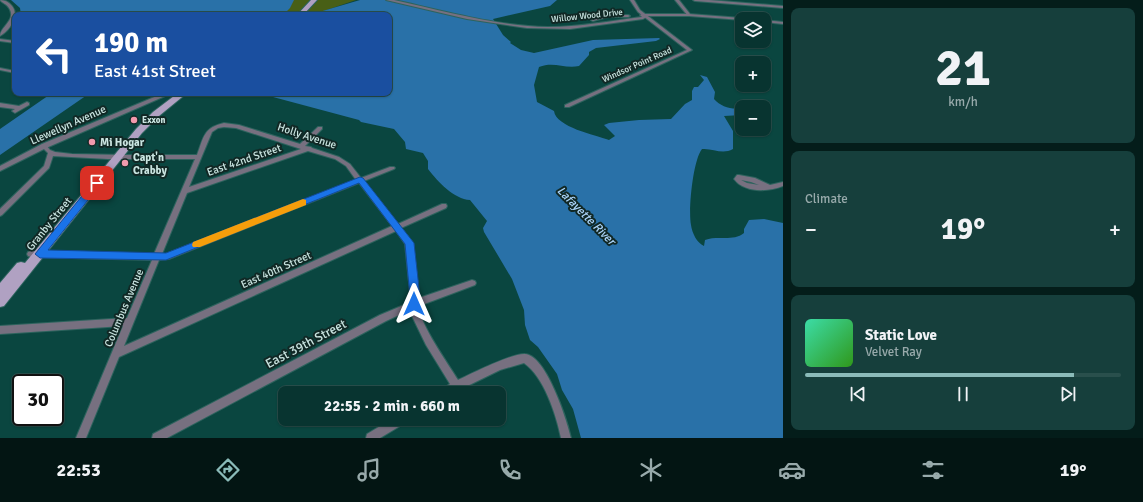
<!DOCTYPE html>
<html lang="en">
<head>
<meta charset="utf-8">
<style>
  body { margin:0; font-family:Signika,sans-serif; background:#163f3c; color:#f1f3f6; height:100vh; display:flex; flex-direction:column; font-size:15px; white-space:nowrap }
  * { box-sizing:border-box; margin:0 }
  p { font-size:13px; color:#98aaab }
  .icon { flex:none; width:22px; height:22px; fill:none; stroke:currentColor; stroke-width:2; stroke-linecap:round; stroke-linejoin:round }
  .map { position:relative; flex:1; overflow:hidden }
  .drawer { display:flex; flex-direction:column; gap:8px; padding:8px; background:#041d1a; width:360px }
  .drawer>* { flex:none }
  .hud { position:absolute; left:12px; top:12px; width:380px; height:84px; border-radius:8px; box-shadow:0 1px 3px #0004,0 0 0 1px #294f4c; background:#1a4fa0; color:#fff; overflow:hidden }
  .controls { position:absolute; left:735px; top:12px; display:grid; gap:8px }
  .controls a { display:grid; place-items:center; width:36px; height:36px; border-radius:8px; background:#083430; box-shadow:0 1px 3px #0004,0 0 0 1px #294f4c; font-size:20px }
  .speed { position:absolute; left:12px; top:374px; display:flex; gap:8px; font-size:20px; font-weight:700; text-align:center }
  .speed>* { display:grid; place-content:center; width:52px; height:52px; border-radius:50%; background:#083430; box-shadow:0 1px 3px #0004,0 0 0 1px #294f4c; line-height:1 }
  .speed .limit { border:2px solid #111; border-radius:6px; background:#fff; color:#111 }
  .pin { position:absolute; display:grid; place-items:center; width:34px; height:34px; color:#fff; margin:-17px; border-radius:8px; box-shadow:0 2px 6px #0006 }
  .me { position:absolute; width:44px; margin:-22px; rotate:0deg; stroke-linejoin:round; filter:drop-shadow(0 0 3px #0008) }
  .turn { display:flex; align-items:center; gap:14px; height:84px; padding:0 16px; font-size:18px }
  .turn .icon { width:52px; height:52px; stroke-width:2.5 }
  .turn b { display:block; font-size:28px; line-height:34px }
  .big { font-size:30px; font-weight:700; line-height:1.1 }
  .drawer .widget { flex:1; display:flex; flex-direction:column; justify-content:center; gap:6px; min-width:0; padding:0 14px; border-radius:8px; background:#163f3c }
  .drawer .dial { align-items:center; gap:0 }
  .dial b { font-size:52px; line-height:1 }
  .song { display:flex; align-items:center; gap:12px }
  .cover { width:48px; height:48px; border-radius:6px; background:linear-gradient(135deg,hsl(160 70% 55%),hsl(110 70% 35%)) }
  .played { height:4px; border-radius:2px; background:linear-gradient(90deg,#8bbbb9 85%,#294f4c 85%) }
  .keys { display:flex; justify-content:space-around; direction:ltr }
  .heat { display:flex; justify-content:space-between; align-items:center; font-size:22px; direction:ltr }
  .trip { position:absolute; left:278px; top:386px; width:228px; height:40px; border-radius:8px; background:#083430; box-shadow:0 1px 3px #0004,0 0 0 1px #294f4c; font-weight:700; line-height:40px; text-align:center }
  .tab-bar { display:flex; height:64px; justify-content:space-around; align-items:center; background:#031513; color:#98aaab }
  .tab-bar .icon { width:28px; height:28px }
  .tab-bar .on { color:#8bbbb9 }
  .tab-bar b { font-size:18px; color:#f1f3f6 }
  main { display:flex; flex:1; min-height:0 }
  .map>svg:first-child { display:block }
</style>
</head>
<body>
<main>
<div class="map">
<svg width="783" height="438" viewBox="0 0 783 438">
  <rect width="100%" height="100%" fill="#0a4640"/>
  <path fill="#485f16" d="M 292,0 L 356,0 L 312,15 L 278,15 Z"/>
  <path fill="#2971a8" d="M 11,0 L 294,0 L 290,8 L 283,15 L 21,15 L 20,8 Z
    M 360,0 L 557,0 L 550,6 L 493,19 L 503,35 L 511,42 L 510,43 L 521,50 L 534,53 L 593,40 L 659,38 L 660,39 L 656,41 L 596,48 L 589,52 L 589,55 L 579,66 C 564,69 554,61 539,67 L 534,85 L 537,102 L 554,111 C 556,127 595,135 609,140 L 615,136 L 604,125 L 609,123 L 639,120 L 671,119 L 685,104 L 692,100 L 692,91 L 694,87 L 698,87 L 704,80 L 700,75 L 707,77 L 715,92 L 714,99 C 721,107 732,110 742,108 L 742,115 L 724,116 L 733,131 L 733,149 C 722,155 713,148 702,149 C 693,160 688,210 691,225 C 692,233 697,243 704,246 L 705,240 C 718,235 733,242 744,233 L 744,229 L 749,220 L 764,219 L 783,223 L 783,438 L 581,438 L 573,409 L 562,390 L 557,374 L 538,347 L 530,340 L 525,325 L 524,310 L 512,279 L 484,232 L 483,228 L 487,221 L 470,200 C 454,199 438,182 428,169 L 428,161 L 423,153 L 406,149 L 405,142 L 394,129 L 361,122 L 359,120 L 273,97 L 241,93 L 389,93 L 389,15 L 309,15 Z
    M 52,93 L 90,93 L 0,155 L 0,129 Z"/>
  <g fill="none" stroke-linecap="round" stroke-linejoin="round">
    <defs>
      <path id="minor" d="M 0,0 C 5,0 9,2 12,6 C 20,16 9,31 0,36 C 0,27 17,20 9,8 C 7,4 2,3 0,0 Z
        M 630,0 L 634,0 L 640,10 L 692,50 L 569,107 L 565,107 L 565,105 L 687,50 L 638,12 Z
        M 675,0 L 679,0 L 690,14 L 690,16 L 688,16 Z
        M 693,0 L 709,0 L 783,6 L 783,8 L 695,1 Z
        M 0,39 L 15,41 L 15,43 L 0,41 Z
        M 0,68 L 15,71 L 15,73 L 0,70 Z
        M 27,102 L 29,103 L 29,105 L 15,113 L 12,111 L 15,109 L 0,107 L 0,103 L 19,106 Z
        M 224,123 L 239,125 L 300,144 L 318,127 L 322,127 L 322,129 L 305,146 L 311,147 L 312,148 L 339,157 L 350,164 L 361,178 L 390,167 L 394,167 L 395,168 L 394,169 L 364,181 L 398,224 L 442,204 L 446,204 L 447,206 L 446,208 L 401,228 L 413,243 L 419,298 L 472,280 L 475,281 L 476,283 L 475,285 L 419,306 C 418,322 449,365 458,380 C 471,374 512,353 525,354 C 546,355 567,420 571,438 L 561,438 C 556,414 544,377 524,363 L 500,370 L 453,393 L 438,393 L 440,390 L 450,384 L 426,345 L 410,312 L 410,310 L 386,321 L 167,438 L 152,438 L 153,434 L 380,315 L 411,302 L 405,244 L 396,231 L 119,357 L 86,438 L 76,438 L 123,326 L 0,334 L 0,326 L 127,318 L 152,260 L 31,257 L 28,256 L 27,254 L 28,252 L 31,251 L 154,254 L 195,159 L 108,159 L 53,156 L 49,168 L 2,215 L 0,216 L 0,209 L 44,166 L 48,153 L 42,147 L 42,145 L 46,145 L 50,150 L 55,152 L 72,154 L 126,155 L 197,155 C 204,137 203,128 224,123 ZM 224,127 L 236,128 L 301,149 L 189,187 L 212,132 L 218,128 ZM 308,151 L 335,159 L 346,166 L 356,180 L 166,254 L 162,254 L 187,193 ZM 359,183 L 392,226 L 124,346 L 159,260 L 169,259 Z
        M 737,175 L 739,175 L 755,178 L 770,185 L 783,182 L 783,186 C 768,192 744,193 734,179 ZM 741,180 L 751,182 L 759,185 L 747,183 Z
        M 392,419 L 406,419 L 405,423 L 380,438 L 366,438 L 367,434 Z"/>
      <path id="tertiary" d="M 386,0 L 394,0 C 445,11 496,26 548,27 C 579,27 610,21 642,17 L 640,15 L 642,14 L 689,14 L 742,18 L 744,19 L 742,19 L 742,20 L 689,16 L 648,16 L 643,19 L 570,29 L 527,28 L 467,19 Z
        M 608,15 L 628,15 L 630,16 L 628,17 L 608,17 L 593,21 L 591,20 Z
        M 764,20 L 783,22 L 783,24 L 764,22 Z
        M 164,93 L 172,93 L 46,148 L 0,171 L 0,166 L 42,144 Z"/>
      <path id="primary" d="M 311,0 L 317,0 L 303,15 L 297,15 Z
        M 178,93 L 187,93 L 159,116 L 142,133 L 4,306 L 0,307 L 0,283 L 17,263 L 21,262 L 25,263 L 136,129 L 153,112 Z"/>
    </defs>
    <use href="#minor" stroke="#2d635d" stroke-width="2"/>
    <use href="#tertiary" stroke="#2d635d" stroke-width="2"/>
    <use href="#primary" stroke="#2d635d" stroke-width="2"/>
    <use href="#minor" fill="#777080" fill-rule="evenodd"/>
    <use href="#tertiary" fill="#777080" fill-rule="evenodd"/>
    <use href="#primary" fill="#b0a1c2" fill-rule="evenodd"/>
  </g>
  <path fill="#1a73e8" stroke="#114b97" d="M 360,177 L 363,178 L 414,243 L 420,297 L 418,308 L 410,308 L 410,297 L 405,244 L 359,183 L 166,260 L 40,258 L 35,254 L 94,181 L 100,181 L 100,185 L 48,250 L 166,253 Z"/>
  <path fill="#f59e0b" d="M 303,199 L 306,200 L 306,205 L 200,247 L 193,247 L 192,245 L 193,242 Z"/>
  <g fill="#f29aad" stroke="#112825" stroke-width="1.5">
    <circle cx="134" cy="120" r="4"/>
    <circle cx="92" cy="142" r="4"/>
    <circle cx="125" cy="163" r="4"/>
  </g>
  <g text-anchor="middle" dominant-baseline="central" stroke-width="4" stroke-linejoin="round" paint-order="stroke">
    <g font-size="9" fill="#cae5e1" stroke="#112825">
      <text transform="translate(587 16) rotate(-6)">Willow Wood Drive</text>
      <text transform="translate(637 65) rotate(-24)">Windsor Point Road</text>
    </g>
    <g font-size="9" font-weight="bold" fill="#cae5e1" stroke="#112825" text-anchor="start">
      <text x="142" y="120">Exxon</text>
    </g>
    <g font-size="11" fill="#cae5e1" stroke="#112825">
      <text transform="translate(68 125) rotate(-24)">Llewellyn Avenue</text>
      <text transform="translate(307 136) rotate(18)">Holly Avenue</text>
      <text transform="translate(244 160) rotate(-19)">East 42nd Street</text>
      <text transform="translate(49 224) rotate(-51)">Granby Street</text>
      <text transform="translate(276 270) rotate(-24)">East 40th Street</text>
      <text transform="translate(124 308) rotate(-67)">Columbus Avenue</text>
    </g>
    <g font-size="11" font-weight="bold" fill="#cae5e1" stroke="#112825" text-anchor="start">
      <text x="100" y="142">Mi Hogar</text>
      <text x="133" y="157">Capt'n<tspan x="133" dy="13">Crabby</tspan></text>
    </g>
    <g font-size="12" font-style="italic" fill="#aad3f8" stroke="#112825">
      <text transform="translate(586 216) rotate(45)">Lafayette River</text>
    </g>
    <g font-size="13" fill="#cae5e1" stroke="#112825">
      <text transform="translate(306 344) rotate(-28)">East 39th Street</text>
    </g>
  </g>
</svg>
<div class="controls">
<a><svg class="icon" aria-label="layers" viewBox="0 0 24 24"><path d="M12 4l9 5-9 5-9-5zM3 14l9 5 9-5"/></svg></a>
<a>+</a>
<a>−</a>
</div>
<div class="speed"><div class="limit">30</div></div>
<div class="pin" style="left:97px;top:183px;background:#d93025"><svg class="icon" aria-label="arrive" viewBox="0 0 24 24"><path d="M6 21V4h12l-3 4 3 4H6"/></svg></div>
<svg class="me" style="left:414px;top:304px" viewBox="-20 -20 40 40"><path d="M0-17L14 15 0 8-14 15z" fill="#1a73e8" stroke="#fff" stroke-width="4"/></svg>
<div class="trip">22:55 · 2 min · 660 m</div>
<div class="hud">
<div class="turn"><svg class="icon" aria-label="left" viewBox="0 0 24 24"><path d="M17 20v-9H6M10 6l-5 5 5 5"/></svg><div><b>190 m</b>East 41st Street</div></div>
</div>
</div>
<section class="drawer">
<div class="widget dial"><b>21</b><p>km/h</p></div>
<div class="widget"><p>Climate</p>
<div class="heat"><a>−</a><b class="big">19°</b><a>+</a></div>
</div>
<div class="widget">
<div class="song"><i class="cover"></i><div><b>Static Love</b><p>Velvet Ray</p></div></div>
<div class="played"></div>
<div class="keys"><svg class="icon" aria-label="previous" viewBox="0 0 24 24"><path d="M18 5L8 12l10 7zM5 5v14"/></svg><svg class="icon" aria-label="pause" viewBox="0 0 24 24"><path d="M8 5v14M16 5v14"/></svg><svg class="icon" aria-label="next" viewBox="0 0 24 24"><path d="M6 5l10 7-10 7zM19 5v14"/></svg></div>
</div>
</section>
</main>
<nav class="tab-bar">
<b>22:53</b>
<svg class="icon on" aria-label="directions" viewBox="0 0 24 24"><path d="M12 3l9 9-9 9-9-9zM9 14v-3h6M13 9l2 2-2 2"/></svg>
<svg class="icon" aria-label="music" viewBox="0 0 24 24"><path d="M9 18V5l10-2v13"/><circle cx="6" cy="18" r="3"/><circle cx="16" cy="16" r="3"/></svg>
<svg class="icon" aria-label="phone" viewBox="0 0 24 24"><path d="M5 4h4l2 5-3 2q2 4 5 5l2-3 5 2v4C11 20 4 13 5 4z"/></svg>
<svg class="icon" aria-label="climate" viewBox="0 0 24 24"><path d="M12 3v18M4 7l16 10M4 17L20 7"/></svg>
<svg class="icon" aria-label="car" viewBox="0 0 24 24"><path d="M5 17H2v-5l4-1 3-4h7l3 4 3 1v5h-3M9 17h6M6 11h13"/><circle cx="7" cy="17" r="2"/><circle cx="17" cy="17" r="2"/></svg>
<svg class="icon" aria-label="filters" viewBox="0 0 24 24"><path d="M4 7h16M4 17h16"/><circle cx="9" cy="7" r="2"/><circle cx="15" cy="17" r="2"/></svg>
<b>19°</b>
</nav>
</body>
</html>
